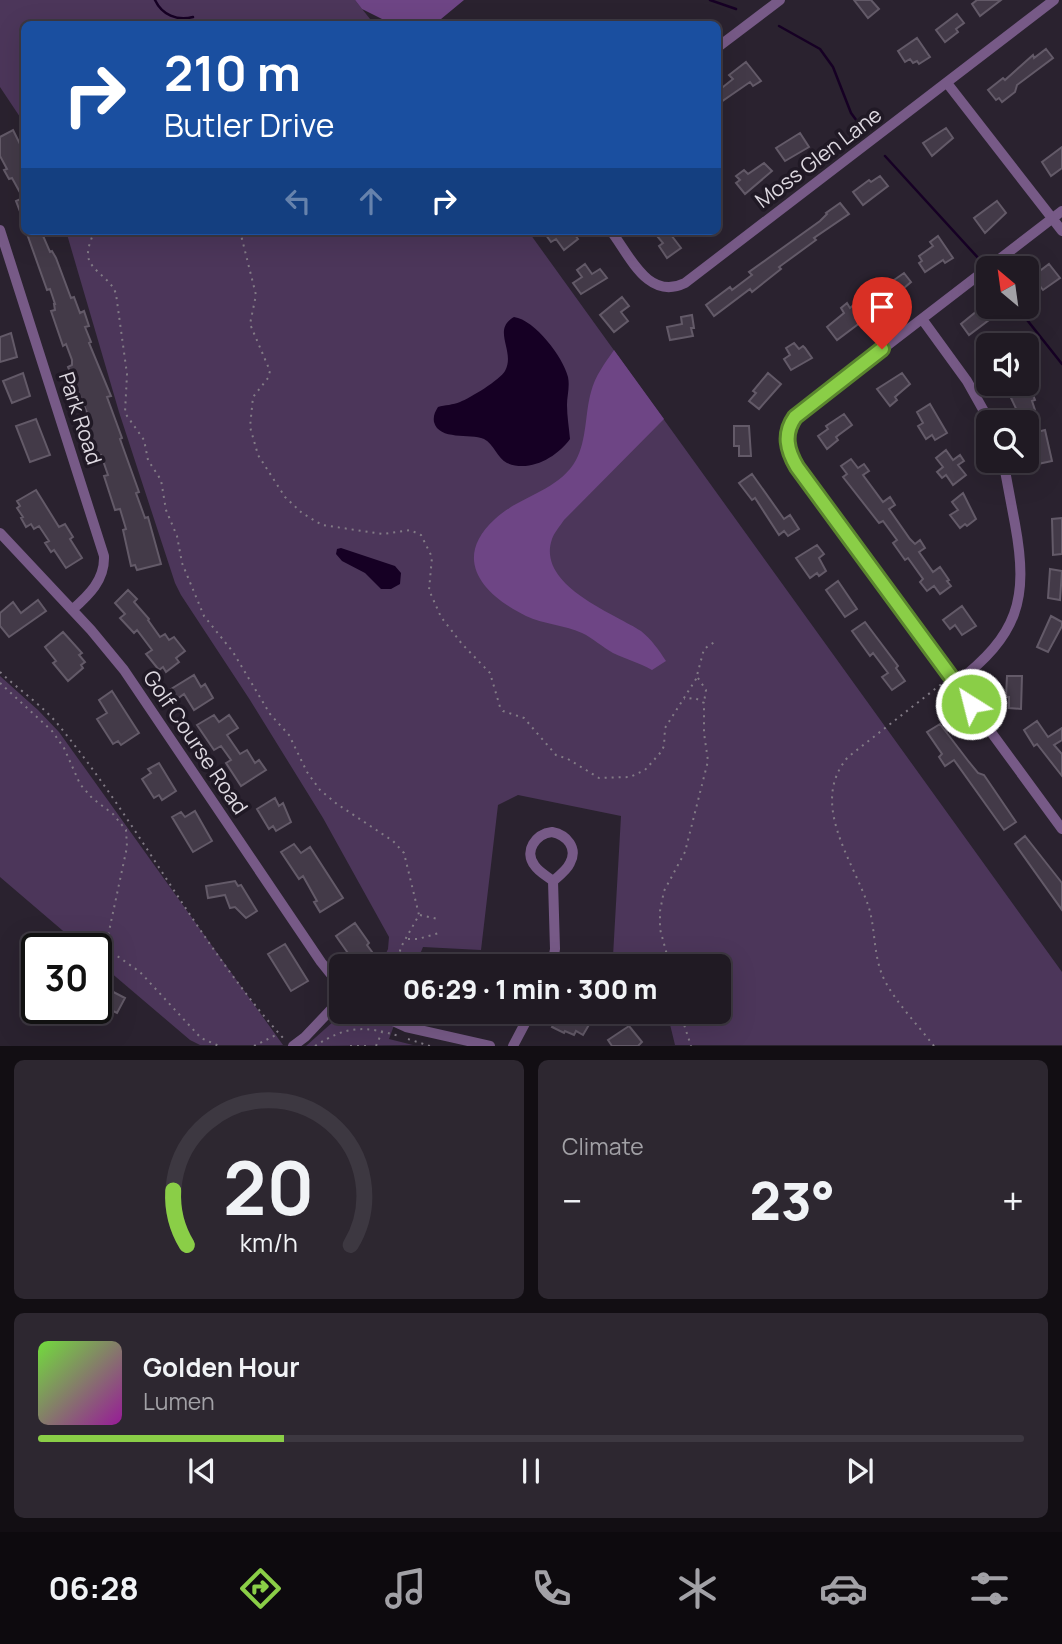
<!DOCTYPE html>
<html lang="en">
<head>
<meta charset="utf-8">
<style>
  body { margin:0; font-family:Manrope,sans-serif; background:#2d2730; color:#f1f3f6; height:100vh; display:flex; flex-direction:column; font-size:26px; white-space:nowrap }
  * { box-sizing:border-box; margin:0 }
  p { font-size:23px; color:#a2a1a6 }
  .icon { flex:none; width:38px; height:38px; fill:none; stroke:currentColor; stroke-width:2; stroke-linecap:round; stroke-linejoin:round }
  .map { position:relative; height:1046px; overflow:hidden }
  .panel { display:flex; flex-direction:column; gap:14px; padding:14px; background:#120e13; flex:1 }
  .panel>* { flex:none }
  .guide { position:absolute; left:21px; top:21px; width:700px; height:214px; border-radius:10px; box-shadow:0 7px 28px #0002,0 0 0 2px #3d3841; background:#1a4fa0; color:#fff; overflow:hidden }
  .needle { width:46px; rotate:331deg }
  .fabs { position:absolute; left:976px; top:256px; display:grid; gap:14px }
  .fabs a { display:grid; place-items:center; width:63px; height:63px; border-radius:10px; background:#201a23; box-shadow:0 7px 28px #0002,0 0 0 2px #3d3841; font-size:35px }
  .speed { position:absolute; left:21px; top:933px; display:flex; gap:14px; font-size:35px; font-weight:700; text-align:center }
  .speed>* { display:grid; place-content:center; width:91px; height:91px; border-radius:50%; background:#201a23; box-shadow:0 7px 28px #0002,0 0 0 2px #3d3841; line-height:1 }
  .speed .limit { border:4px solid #111; border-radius:10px; background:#fff; color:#111 }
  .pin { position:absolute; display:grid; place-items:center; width:60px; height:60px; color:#fff; margin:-72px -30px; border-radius:50% 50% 50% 0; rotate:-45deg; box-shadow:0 0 7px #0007 }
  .pin .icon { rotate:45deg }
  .me { position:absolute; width:77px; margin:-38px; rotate:324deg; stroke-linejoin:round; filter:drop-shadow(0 0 5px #0008) }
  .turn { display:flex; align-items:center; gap:24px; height:147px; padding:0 28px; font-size:32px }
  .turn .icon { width:91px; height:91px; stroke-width:2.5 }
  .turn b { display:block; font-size:49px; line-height:60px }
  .lanes { display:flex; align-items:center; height:66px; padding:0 28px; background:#0003; justify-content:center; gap:35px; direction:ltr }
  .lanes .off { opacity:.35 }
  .big { font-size:52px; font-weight:800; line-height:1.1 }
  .panel .tile { flex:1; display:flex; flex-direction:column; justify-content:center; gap:10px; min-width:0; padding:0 24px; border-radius:10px; background:#2d2730 }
  .panel .dial { align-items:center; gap:0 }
  .dial svg { height:182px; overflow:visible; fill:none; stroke:#3d3841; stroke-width:7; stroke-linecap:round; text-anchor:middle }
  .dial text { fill:#f1f3f6; stroke:none }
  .song { display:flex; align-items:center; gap:21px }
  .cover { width:84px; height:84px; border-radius:10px; background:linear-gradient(135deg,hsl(100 70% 55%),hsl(300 70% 35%)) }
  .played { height:7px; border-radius:4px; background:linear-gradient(90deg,#8ace47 25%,#3d3841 25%) }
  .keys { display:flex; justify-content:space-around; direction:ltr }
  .heat { display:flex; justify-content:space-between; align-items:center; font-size:38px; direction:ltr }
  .panel .tiles { flex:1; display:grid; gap:14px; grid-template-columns:1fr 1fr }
  .tile:last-child { grid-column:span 2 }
  .trip { position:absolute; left:329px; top:954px; width:402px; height:70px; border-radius:10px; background:#201a23; box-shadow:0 7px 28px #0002,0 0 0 2px #3d3841; font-weight:800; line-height:70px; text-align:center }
  .tab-bar { display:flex; height:112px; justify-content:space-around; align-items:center; background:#0d0a0e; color:#a2a1a6 }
  .tab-bar .icon { width:49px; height:49px }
  .tab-bar .on { color:#8ace47 }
  .tab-bar b { font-size:32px; color:#f1f3f6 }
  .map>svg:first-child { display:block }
</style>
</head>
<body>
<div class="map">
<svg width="1062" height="1046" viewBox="0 0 1062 1046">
  <rect width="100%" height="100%" fill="#2a222f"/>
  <path fill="#4c365a" d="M 0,0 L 355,0 L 374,24 L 24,24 L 24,123 L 0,87 Z
    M 66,231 L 528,231 L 1062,972 L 1062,1045 L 675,1045 L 667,1012 L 719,1012 L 719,966 L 637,966 L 613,956 L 621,816 L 518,795 L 498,805 L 481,950 L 423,947 L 415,966 L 380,966 L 388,949 L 389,937 L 323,818 L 250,700 L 181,595 L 175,583 L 119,412 Z
    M 0,676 L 38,710 L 59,732 L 283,1045 L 200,1045 L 190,1040 L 96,960 L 96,948 L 83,948 L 0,877 Z
    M 344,1012 L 399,1012 L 389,1039 L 413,1045 L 306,1046 Z"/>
  <path fill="#6e4585" d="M 355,0 L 464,0 L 435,24 L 392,24 L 362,9 Z
    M 614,350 L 664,419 L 564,520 C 560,526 554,533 552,539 C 536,585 613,613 641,631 C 651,639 659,650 666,661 L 652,670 C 640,663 626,659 613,653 C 602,647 593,638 582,633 C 564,625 543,624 526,616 C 483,595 451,559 495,519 C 519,496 559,491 576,460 C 587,440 585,413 591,392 C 595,376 605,363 614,350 Z"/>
  <path fill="#160024" d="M 514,317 C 535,320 563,357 568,377 C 570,387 567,396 567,405 C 567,416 569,428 570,439 C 557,457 530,473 507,463 C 497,458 494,444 484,439 C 470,433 439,441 434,422 C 433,416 435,412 438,407 C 445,405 453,405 460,402 C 470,398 500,380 505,371 C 516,351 491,330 514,317 Z
    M 341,548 L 395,566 L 401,573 L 400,584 L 391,589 L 381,589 L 365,573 L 342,561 L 336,554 L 337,549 Z"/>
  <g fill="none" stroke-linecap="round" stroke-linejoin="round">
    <path stroke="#160024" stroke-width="2.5" d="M 155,0 C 162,15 177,21 193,17
      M 710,0 L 736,9
      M 779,26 L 820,49 L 833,67 L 851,113 L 862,128
      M 885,156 L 980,260
      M 1016,306 L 1062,364"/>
  </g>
  <path fill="#433a48" stroke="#635a68" stroke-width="2" d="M 854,0 L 871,0 L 879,9 L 868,18 Z
    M 977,0 L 1001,0 L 980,16 L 972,4 Z
    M 957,14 L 964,23 L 956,29 L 958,32 L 945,42 L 936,30 Z
    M 917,38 L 930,57 L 919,64 L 917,61 L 913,63 L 910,59 L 905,62 L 898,51 Z
    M 1046,49 L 1053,58 L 1017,85 L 1015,92 L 1002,102 L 999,98 L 996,100 L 988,90 L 1003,78 L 1005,80 L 1033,55 L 1034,58 Z
    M 746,62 L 761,81 L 753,86 L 750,82 L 718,104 L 718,91 L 733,79 L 729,75 Z
    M 946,128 L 953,138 L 932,156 L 923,143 Z
    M 13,130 L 24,152 L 24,222 L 16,201 L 23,198 L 12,178 L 9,179 L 4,170 L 7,169 L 0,156 L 0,137 Z
    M 800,133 L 809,147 L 785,161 L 776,148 Z
    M 1062,147 L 1062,168 L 1051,176 L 1042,162 Z
    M 764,163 L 772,171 L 745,194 L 736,183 L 740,180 L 736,176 L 744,170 L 748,174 Z
    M 880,176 L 888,186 L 863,205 L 853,192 L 869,180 L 871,182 Z
    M 997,201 L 1006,213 L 985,233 L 974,218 Z
    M 840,203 L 849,214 L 814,238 L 816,240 L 779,267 L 781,269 L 752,292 L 750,289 L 714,316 L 706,305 L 730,287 L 732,290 L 752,275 L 749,272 L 820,221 L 827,214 L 826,213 Z
    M 26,231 L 41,231 L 50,252 L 52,251 L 56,258 L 71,298 L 74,297 L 80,313 L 84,311 L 89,326 L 85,327 L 91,342 L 89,343 L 111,396 L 107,397 L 122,438 L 120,439 L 139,492 L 136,493 L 145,518 L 148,517 L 161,564 L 137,570 L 135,565 L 131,566 L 123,530 L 126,529 L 120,509 L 115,510 L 104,476 L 108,475 L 101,455 L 98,456 L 86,422 L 90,420 L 68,367 L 72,365 L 72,360 L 66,344 L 63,346 L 51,311 L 55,310 L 54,304 L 55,304 L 50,289 L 47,290 Z
    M 543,231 L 572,231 L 578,239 L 564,250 L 556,239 L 551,242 Z
    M 664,231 L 668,231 L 681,248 L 667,258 L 659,246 L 663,243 L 657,236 Z
    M 938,236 L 953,258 L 945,263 L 943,260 L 925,272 L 919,263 L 922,261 L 919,256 L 933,246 L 930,242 Z
    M 585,264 L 592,274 L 600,269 L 607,278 L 581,294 L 573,283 L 582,277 L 577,270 Z
    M 1049,264 L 1060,278 L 1043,290 L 1039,285 L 1035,288 L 1028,280 Z
    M 904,273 L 911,282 L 883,306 L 874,294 Z
    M 622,297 L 629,306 L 621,312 L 628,321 L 614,332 L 600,315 Z
    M 857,302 L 864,310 L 857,316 L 861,322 L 837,340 L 827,327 L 844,313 L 841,308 L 847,303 L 850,308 Z
    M 988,302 L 989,306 L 992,306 L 997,314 L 969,335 L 961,324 Z
    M 692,315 L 694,328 L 691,328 L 693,336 L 670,340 L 667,327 L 682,324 L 681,317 Z
    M 11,333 L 17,357 L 0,362 L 0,337 Z
    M 794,343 L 799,349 L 803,346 L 805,348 L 812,358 L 791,370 L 784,359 L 790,355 L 786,348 Z
    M 23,373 L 30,396 L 12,403 L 3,381 Z
    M 768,373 L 781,384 L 759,409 L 749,401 L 756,393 L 753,391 Z
    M 902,373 L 910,384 L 895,397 L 897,400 L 890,406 L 877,389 Z
    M 1018,383 L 1028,383 L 1035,400 L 1032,401 L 1035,410 L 1020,417 L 1011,398 L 1015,396 L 1011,386 Z
    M 930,404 L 947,433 L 935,440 L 932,435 L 926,439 L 918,426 L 923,423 L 917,412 Z
    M 844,414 L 852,425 L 836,437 L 838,440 L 827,449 L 818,436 L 828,429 L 826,426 Z
    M 36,419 L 50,455 L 30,462 L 16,426 Z
    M 734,426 L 749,426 L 751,456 L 739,456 L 739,446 L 734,446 Z
    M 1045,430 L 1052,461 L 1038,464 L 1033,433 Z
    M 946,450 L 953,460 L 960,455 L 964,461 L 958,465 L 966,475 L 953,485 L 946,475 L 942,478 L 937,472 L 943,467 L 936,458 Z
    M 851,459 L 858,468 L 864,464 L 869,471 L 863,475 L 883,502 L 890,497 L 895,505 L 889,509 L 910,539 L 915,544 L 920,540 L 925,548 L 919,552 L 933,572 L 940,567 L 949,580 L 947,581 L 951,586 L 940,594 L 934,586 L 927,591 L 920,582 L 923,579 L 908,558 L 905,560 L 893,543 L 897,540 L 883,521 L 879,523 L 843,477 L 847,474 L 841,466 Z
    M 752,474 L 784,519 L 790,515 L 799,529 L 788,536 L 784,531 L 779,535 L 755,498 L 752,500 L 739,483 Z
    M 36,490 L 59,527 L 65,524 L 73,537 L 70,539 L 82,558 L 66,568 L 54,550 L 51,552 L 45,543 L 49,541 L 39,526 L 34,529 L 31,524 L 26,527 L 21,518 L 23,517 L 17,508 L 20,506 L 17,501 Z
    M 963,493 L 976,519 L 967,526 L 965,524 L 960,528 L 950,515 L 958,510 L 952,502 Z
    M 1062,518 L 1062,554 L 1053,555 L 1052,519 Z
    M 817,545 L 824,554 L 819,558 L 826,571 L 819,576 L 817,573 L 810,578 L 796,558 Z
    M 1050,569 L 1062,571 L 1060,600 L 1048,598 Z
    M 838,581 L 857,609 L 845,617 L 826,590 Z
    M 128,590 L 137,599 L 134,602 L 149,619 L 148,620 L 160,637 L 165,634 L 169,640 L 174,637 L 185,651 L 176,658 L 179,662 L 166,672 L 163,667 L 159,670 L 146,654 L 152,650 L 137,630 L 134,633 L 120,618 L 125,614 L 115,603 Z
    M 38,600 L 46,611 L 9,637 L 0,626 L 0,613 L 13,602 L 21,613 Z
    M 962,606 L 976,626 L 962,635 L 955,625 L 950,629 L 943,620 Z
    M 1051,616 L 1062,622 L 1062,626 L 1048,652 L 1037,647 Z
    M 865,622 L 898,666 L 896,668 L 905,681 L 892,690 L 882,677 L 888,673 L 873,653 L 870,656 L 852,631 Z
    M 63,632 L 82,653 L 79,655 L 85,662 L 81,665 L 83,668 L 68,681 L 53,663 L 56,661 L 45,647 Z
    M 194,675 L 201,687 L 205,684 L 213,698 L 194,710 L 184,694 L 177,699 L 171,689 Z
    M 1007,676 L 1022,676 L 1021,709 L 1009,708 L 1009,697 L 1006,697 Z
    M 112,691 L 139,733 L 121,745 L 118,741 L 113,744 L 97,719 L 107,713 L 99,700 Z
    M 214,715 L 219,722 L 229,715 L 238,728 L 227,735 L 240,754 L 247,750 L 255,763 L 259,760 L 266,770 L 241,786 L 226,763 L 231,760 L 221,746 L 214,750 L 197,725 Z
    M 1037,721 L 1048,737 L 1062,728 L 1062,740 L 1054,745 L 1062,754 L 1062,776 L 1037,744 L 1034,746 L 1024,730 Z
    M 940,724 L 969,762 L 978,773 L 984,775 L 1016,822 L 1004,830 L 954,760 L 945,766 L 939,757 L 942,754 L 927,732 Z
    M 159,763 L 176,791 L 162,800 L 159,795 L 154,798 L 142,779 L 151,773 L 148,769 Z
    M 275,798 L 279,806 L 283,803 L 291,822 L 276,831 L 273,826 L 269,829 L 257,809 Z
    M 195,811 L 212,841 L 193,852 L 172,817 L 181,812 L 185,817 Z
    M 1025,836 L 1062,883 L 1062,910 L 1015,844 Z
    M 294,844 L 301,853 L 310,847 L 343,898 L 320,912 L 314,902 L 317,901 L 303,876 L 299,879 L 281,852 Z
    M 235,881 L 238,886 L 241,885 L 257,911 L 246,918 L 235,907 L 230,908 L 225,895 L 208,898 L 206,886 Z
    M 355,923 L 369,943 L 367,945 L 375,956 L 360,966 L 357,966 L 336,936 Z
    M 285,944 L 308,981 L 291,991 L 268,954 Z
    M 96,983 L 125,998 L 117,1013 L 109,1009 L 103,1020 L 80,1008 L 96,1008 Z
    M 561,1012 L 582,1012 L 587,1017 L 586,1020 L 590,1023 L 583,1035 L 576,1031 L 574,1035 L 565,1031 L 564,1033 L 552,1027 Z
    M 629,1026 L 642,1042 L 638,1046 L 612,1046 L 608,1040 Z"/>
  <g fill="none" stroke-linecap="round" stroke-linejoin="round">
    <path stroke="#827b86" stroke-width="2" stroke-dasharray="2 5" stroke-linecap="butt" d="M 94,231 C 92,238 88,246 88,253 C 87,270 111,277 116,294 L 127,374 L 125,413 L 144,440 L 148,460 L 161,480 L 166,510 L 177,536 L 182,563 L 204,616 L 233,652 L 270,714 L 289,735 L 307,772 L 320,790 L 337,804 L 393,841 L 404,853 L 419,915 L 401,947 L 396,966
      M 240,231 L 256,295 L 250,324 L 270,371 L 268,378 L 253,397 L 250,427 L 258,455 L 285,497 L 302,513 L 322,525 L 383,534 L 410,530 L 421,535 L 432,557 L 429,590 L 441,617 L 462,644 L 490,673 L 500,707 L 503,711 L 524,718 L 556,755 L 568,759 L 599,778 L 630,777 L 645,770 L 661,752 L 664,746 L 665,728 L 696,679 L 704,649 L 716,641
      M 0,672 C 18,689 40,704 56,722 C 139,822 197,943 284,1039
      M 698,678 L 706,690 L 704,702
      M 0,683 L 52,731 L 64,748 L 80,784 L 92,798 L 113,814 L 126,830 L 127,847 L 108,936 L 110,951 L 140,972 L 201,1038 L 219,1046
      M 420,915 L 438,919
      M 408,939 L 418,939 L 439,933
      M 670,966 L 660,929 L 660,911 L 664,891 L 685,852 L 708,761 L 704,733 L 704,703 L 695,698 L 684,699
      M 680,1012 L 691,1046
      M 408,1039 L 430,1046
      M 254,1046 L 278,1034
      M 315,1046 C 347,1025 365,1026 399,1036
      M 350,1046 L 368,1046
      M 376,1046 L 382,1032
      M 934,1046 C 918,1025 897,1004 885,981 C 873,958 876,932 869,908 C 854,861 808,804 848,757 L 944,682"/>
    <path stroke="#775a87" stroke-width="10" d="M 718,47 L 780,0
      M 947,83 L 1062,231
      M 1062,211 L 802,411 C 783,428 784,446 797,467 L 1062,829
      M 0,230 L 104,556 C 105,580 89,595 72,610
      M 611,231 C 630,256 648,301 685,283 L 1054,0
      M 922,319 L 967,381 L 990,422
      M 0,533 L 91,630 L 124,670 L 321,962 L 341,987
      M 956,683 C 1018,635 1029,600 1015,524 C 1011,503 1007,481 1003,460
      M 552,832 C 567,835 578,848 570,863 C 567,870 559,876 553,881 C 547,876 539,872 535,866 C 523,851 536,834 552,832 Z
      M 552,966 L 555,949 L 553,881
      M 373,1012 L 406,1027 L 490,1046
      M 293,1046 L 305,1037 L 341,999
      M 513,1046 L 531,1012"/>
  </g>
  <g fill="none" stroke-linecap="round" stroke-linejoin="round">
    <defs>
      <path id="route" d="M 882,349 L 795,417 C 783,434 787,450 797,467 L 971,704"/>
    </defs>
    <use href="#route" stroke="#5a862e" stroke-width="18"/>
    <use href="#route" stroke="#8ace47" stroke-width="12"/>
  </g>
  <g text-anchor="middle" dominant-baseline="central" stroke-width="7" stroke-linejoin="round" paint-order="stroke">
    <g font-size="21" fill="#ddd8e0" stroke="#201925">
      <text transform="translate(818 157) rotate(-37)">Moss Glen Lane</text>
      <text transform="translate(81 418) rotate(72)">Park Road</text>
      <text transform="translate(196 742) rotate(56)">Golf Course Road</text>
    </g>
  </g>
</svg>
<div class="fabs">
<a><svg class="needle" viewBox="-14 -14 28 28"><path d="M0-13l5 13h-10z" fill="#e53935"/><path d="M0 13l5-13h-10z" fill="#a2a1a6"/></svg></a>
<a><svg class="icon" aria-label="sound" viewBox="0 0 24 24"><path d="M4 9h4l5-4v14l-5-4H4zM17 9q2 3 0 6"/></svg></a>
<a><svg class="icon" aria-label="search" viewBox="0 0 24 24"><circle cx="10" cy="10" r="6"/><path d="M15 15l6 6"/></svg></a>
</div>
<div class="speed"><div class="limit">30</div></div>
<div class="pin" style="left:882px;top:349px;background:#d93025"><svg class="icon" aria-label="arrive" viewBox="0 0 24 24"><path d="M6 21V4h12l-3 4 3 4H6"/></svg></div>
<svg class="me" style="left:971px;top:704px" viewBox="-20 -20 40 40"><circle r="17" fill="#8ace47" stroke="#fff" stroke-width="3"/><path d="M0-11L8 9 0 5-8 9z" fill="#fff"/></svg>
<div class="trip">06:29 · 1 min · 300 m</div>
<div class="guide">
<div class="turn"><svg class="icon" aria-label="right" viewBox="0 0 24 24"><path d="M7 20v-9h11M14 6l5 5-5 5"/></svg><div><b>210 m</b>Butler Drive</div></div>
<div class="lanes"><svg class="icon off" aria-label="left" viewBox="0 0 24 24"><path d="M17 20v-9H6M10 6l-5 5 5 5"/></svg><svg class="icon off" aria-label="ahead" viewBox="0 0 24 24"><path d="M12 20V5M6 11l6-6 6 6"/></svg><svg class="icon" aria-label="right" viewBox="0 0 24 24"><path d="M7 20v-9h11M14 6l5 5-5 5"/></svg></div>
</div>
</div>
<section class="panel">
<div class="tiles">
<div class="tile dial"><svg viewBox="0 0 100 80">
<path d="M14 69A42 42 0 1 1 86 69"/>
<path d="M14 69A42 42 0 0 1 8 45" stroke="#8ace47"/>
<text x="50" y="56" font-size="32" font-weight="700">20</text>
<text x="50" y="72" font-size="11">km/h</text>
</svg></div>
<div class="tile"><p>Climate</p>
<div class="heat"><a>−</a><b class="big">23°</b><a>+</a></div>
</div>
<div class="tile">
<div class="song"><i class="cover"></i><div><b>Golden Hour</b><p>Lumen</p></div></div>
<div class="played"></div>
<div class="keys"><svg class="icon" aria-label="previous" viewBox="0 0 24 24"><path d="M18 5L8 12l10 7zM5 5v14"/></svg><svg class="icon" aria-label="pause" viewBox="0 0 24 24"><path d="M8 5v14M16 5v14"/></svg><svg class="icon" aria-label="next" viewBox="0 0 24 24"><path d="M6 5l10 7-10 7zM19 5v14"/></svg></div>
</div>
</div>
</section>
<nav class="tab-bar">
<b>06:28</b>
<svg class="icon on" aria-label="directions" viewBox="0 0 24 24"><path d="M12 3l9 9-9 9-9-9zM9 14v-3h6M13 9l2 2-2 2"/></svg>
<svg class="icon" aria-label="music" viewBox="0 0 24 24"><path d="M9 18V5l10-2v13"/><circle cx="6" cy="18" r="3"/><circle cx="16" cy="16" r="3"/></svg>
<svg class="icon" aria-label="phone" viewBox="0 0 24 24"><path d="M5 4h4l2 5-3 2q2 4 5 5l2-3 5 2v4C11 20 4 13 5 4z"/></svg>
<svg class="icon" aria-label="climate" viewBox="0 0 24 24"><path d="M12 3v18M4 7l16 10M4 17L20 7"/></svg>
<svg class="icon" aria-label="car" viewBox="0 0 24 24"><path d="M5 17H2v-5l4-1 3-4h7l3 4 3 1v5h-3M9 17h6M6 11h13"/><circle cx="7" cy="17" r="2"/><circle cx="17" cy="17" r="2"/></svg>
<svg class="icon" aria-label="filters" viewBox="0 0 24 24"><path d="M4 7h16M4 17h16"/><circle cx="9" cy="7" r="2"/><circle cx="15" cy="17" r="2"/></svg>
</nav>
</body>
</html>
